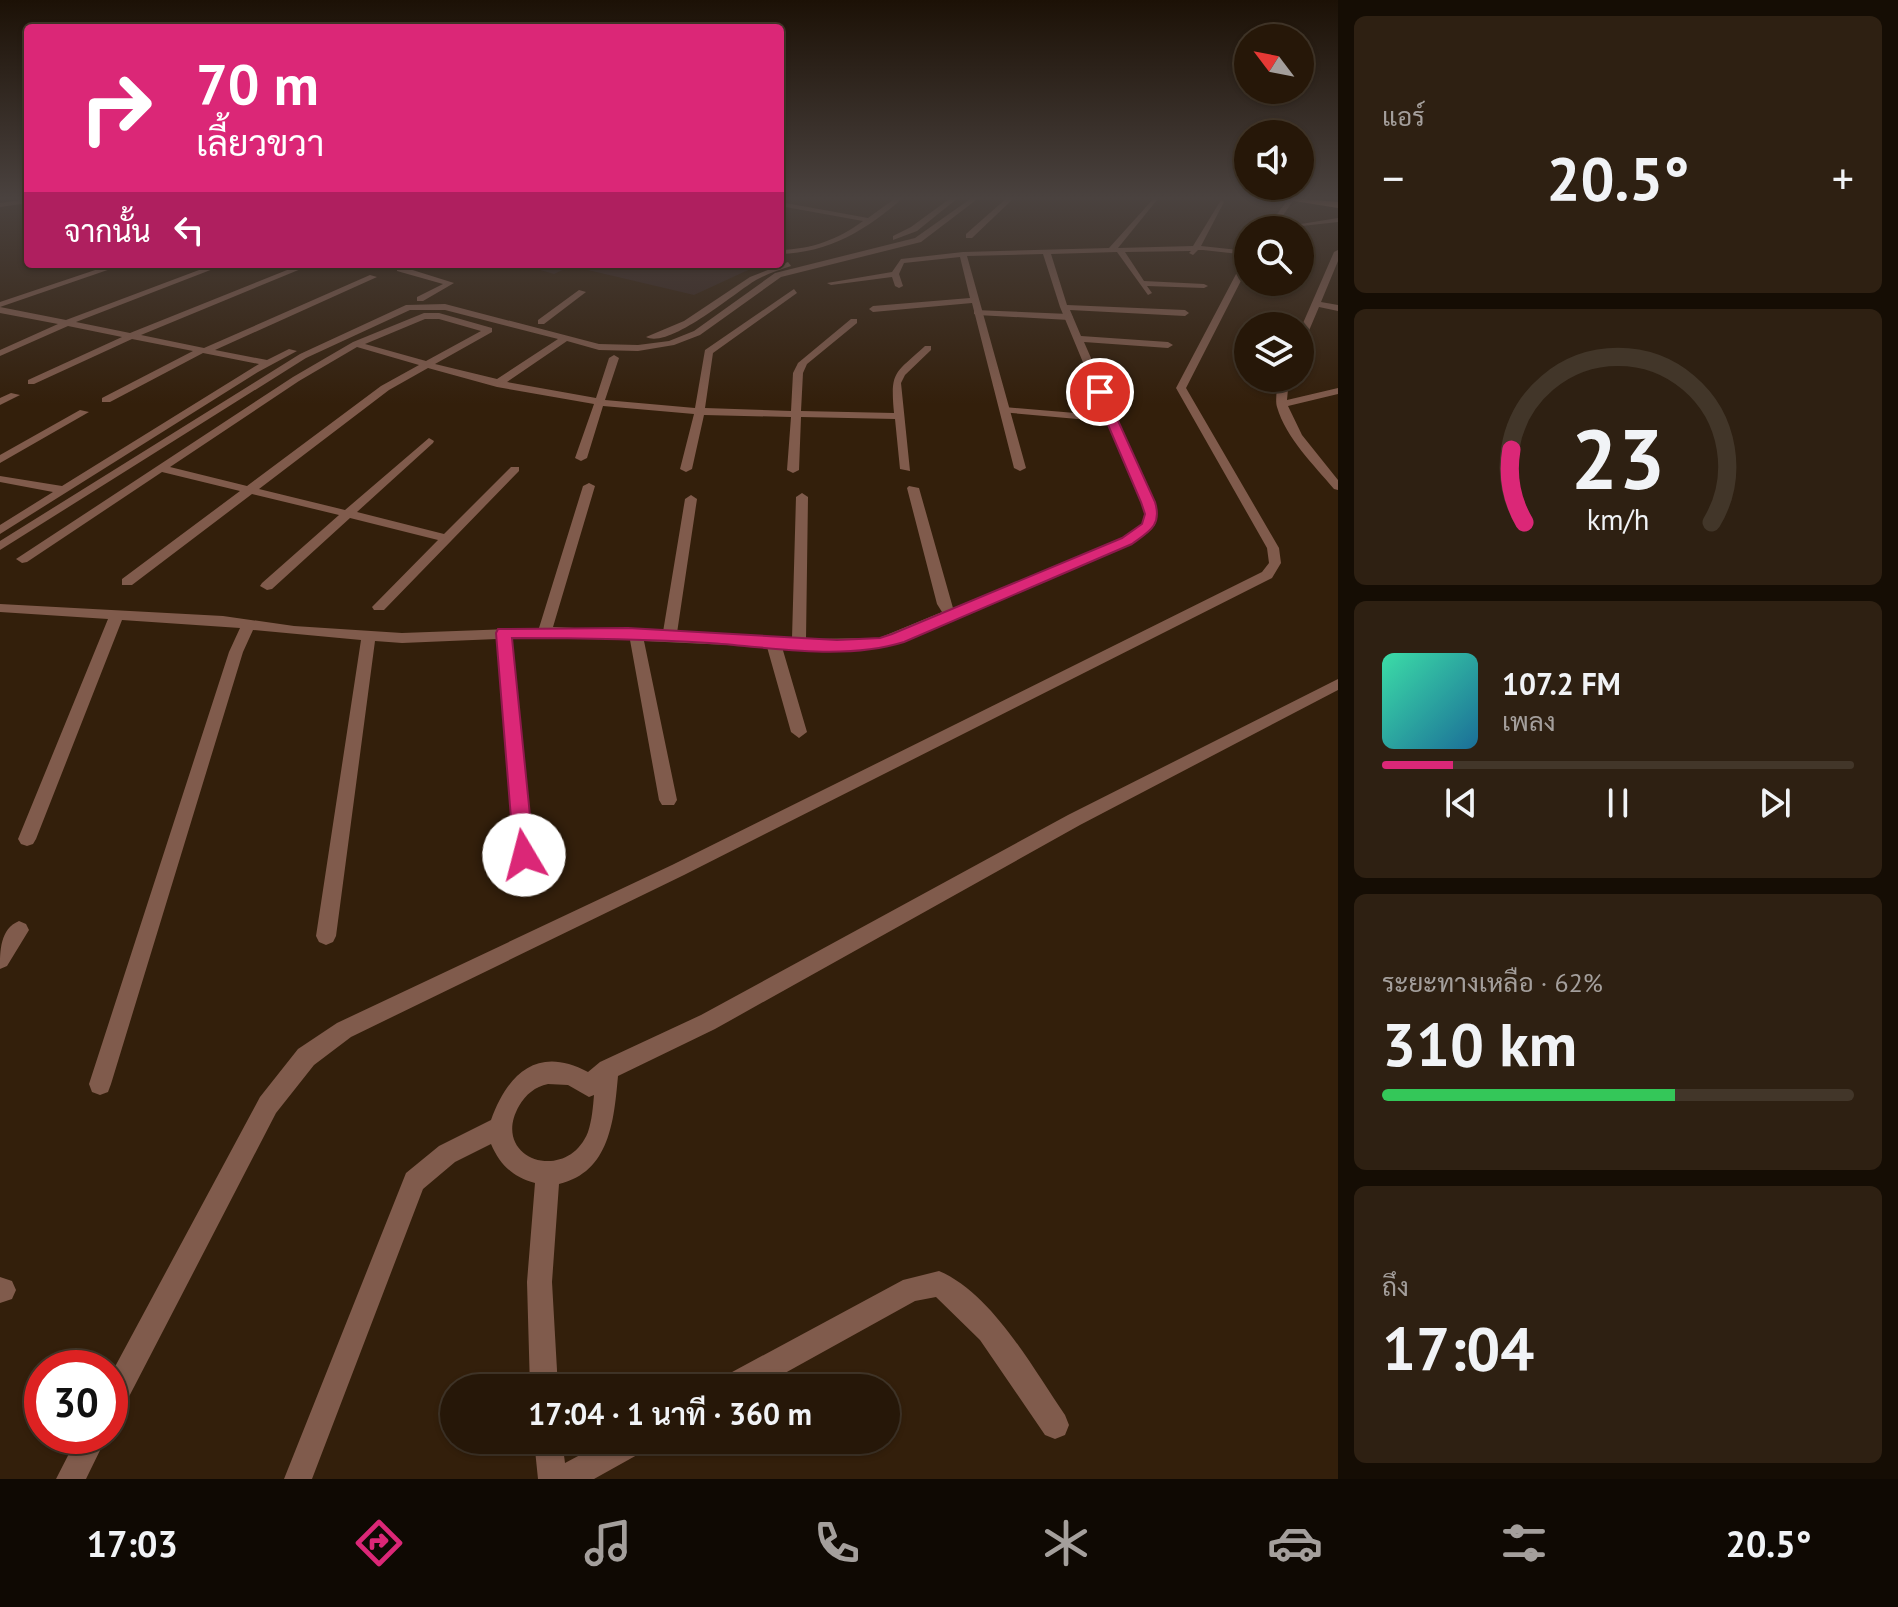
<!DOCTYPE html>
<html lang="th">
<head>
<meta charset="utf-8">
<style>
  body { margin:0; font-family:"PT Sans",Sarabun,sans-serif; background:#2e2012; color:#f1f3f6; height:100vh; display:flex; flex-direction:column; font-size:30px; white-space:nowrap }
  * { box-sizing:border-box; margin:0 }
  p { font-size:26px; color:#a49f9c }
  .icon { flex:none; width:44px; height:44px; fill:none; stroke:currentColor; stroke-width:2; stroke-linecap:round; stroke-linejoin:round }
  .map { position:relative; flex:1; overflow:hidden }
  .drawer { display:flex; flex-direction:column; gap:16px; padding:16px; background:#150d04; width:560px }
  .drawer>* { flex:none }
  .banner { position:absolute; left:24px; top:24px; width:760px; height:244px; border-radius:8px; box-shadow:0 2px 6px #0004,0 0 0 2px #423629; background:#db2777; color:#fff; overflow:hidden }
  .needle { width:52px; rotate:302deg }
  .controls { position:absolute; left:1234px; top:24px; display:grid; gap:16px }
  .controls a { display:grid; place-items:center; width:80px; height:80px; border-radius:50%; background:#261708; box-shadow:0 2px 6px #0004,0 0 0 2px #423629; font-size:40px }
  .speed { position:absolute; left:24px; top:1350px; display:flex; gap:16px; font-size:40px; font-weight:700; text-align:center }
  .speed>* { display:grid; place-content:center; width:104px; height:104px; border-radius:50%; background:#261708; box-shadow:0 2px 6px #0004,0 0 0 2px #423629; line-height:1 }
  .speed .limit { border:12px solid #d22; background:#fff; color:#111 }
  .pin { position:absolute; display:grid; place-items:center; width:68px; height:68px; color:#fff; margin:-34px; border:4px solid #fff; border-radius:50%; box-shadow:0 2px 8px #0007 }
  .me { position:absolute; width:88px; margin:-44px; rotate:352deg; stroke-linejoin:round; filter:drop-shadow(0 0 6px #0008) }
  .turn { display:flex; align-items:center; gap:28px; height:168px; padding:0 40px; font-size:36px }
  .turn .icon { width:104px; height:104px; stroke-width:2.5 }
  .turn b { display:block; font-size:56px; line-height:68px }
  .then { display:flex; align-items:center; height:76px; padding:0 40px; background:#0003; gap:16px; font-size:30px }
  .big { font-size:60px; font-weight:600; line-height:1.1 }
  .drawer .widget { flex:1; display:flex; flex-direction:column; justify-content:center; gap:12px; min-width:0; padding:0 28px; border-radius:12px; background:#2e2012 }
  .drawer .dial { align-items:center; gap:0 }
  .dial svg { height:208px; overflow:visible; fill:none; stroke:#423629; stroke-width:7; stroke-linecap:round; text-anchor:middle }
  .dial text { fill:#f1f3f6; stroke:none }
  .song { display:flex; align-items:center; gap:24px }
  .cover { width:96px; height:96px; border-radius:12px; background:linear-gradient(135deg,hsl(160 70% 55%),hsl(200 70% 35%)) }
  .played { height:8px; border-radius:4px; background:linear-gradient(90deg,#db2777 15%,#423629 15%) }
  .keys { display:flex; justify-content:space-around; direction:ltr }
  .heat { display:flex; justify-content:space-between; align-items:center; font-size:44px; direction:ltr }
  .charge { height:12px; border-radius:6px; background:linear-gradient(90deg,#34c759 62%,#423629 0) }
  .trip { position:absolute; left:440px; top:1374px; width:460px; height:80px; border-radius:40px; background:#261708; box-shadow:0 2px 6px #0004,0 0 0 2px #423629; font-weight:600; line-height:80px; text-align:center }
  .tabs { display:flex; height:128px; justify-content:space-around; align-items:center; background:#0f0903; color:#a49f9c }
  .tabs .icon { width:56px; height:56px }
  .tabs .on { color:#db2777 }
  .tabs b { font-size:36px; color:#f1f3f6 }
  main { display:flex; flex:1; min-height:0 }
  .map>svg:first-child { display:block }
</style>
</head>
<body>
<main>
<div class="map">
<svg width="1338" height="1479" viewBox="0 0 1338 1479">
  <rect width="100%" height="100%" fill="#331f0b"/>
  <path fill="#392720" d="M 520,264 L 753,264 L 759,265 L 694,295 L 571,266 L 554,274 Z"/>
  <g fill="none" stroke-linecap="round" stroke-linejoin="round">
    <path fill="#805b4c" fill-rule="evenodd" d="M 897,197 L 904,197 C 868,229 829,253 780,254 L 780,250 C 812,249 837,240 863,221 L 780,206 L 780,202 L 868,218 Z
      M 397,267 L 403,267 L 454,283 L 423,301 L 417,301 L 417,297 L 443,284 L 397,271 Z
      M 579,290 L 586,292 L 544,324 L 538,324 L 538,320 Z
      M 974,310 L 1069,314 L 1073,317 L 1069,320 L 977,315 L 974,314 Z
      M 1004,407 L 1111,416 L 1116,419 L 1111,422 L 1000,412 L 1000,408 Z"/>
    <path fill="#805b4c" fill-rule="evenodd" d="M 952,197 L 959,197 L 917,231 L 893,240 L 893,236 L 911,227 Z
      M 973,197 L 980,197 L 921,242 L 781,277 L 700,335 L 674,345 L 638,351 L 599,350 L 567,341 L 507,382 L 596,398 L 609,358 L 614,355 L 619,358 L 605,400 L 695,408 L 705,350 L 794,289 L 797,293 L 713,353 L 705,408 L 791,411 L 793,373 L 798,363 L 851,319 L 857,319 L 857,323 L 807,364 L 803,373 L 801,411 L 894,413 C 890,370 895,374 925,346 L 931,346 L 931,350 L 905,375 L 901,383 L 910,471 L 900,469 L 895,419 L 801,417 L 799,470 L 793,473 L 787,470 L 791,417 L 704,415 L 692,469 L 686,472 L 680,469 L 694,414 L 603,406 L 587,458 L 581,461 L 575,458 L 594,404 L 497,387 L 428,368 L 389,390 L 259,489 L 345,510 L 429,438 L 434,441 L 433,443 L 357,512 L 444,534 L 511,467 L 519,467 L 519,471 L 384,610 L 374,610 L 372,607 L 438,540 L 350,518 L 272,589 L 267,590 L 260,586 L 262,583 L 339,515 L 252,494 L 132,585 L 122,585 L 122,579 L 240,491 L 162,472 L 27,562 L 22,563 L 16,559 L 293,377 L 353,342 L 424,313 L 439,313 L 492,328 L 492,332 L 435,364 L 497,379 L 558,339 L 445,310 L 410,310 L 306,358 L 0,550 L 0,541 L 300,354 L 406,305 L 445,304 L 599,344 L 638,345 L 669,341 L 694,331 L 775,273 L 915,238 ZM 425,319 L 439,319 L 481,331 L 426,361 L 365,344 ZM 357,347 L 419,365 L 381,386 L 247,486 L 170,467 L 299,381 Z
      M 1008,197 L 1015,197 L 972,238 L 966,238 L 966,234 Z
      M 1155,197 L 1157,200 L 1118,248 L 1193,246 L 1221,200 L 1224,202 L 1201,246 L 1248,251 L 1248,255 L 1203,250 L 1198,250 L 1193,255 L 1189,253 L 1191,251 L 1125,252 L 1144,281 L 1204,284 L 1208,286 L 1204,288 L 1147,286 L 1152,293 L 1148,295 L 1117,252 L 1051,254 L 1067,305 L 1185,310 L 1189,313 L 1185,316 L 1070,310 L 1081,336 L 1168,342 L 1173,345 L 1168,348 L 1084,342 L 1154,502 C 1163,527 1150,531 1131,544 L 886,646 L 837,650 L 782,647 L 807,732 L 799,738 L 791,732 L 767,647 L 644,641 L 677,800 L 674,805 L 662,805 L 659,800 L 630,640 L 551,637 L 512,638 L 533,855 L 530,860 L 524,863 L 518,860 L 515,855 L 497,639 L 402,643 L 375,641 L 336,936 L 333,942 L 326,945 L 319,942 L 316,936 L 361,640 L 253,630 L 243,652 L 111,1084 L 108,1092 L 100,1095 L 92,1092 L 89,1084 L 229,652 L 240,628 L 122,620 L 36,839 L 33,844 L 27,846 L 21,844 L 18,839 L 108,619 L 0,612 L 0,604 L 223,616 L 294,626 L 402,633 L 539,628 L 583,486 L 589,483 L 595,486 L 553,627 L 663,632 L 685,499 L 691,495 L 697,499 L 677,633 L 792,638 L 796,497 L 802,493 L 808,497 L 806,639 L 879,638 L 942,612 L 937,604 L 907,488 L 909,486 L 919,488 L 953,608 L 1123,538 L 1143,524 L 1146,514 L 1060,307 L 1043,254 L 967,256 L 1026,468 L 1020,471 L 1014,468 L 972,303 L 873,312 L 869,309 L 873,306 L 970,298 L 960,257 L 904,263 L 899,274 L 903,286 L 899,288 L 895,286 L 892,277 L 831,285 L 827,283 L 892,272 L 901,259 L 963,252 L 1109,248 Z
      M 1290,197 L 1295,198 L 1277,224 L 1301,224 L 1338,218 L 1338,222 L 1265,230 Z
      M 28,199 L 28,203 L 0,207 L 0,203 Z
      M 1338,250 L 1338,261 L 1321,302 L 1338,305 L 1338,311 L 1319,307 L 1305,340 L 1300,343 L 1300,330 L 1334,252 Z
      M 1248,257 L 1248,267 L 1186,388 L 1279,548 L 1281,563 L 1272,578 L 684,875 L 351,1037 L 314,1065 L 276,1113 L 120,1414 L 110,1418 L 110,1376 L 260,1097 L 298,1049 L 337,1023 L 672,865 L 1262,572 L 1269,563 L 1267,548 L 1176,388 L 1244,259 Z
      M 788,262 L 791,266 C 779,270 767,274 756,280 C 734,293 670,349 646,337 L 684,321 L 750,277 Z
      M 113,264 L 125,264 L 0,307 L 66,320 L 215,264 L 226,264 L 76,322 L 130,333 L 302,264 L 313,264 L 141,335 L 204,348 L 370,275 L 377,277 L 215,350 L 267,360 L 289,349 L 297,351 L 258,372 L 0,534 L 0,525 L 53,492 L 0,482 L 0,476 L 62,486 L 259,364 L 203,353 L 110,402 L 102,402 L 102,398 L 193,351 L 132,339 L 34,384 L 28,384 L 28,380 L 122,337 L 68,326 L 0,356 L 0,350 L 58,324 L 0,313 L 0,302 Z
      M 1279,378 L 1289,378 L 1287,400 L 1338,388 L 1338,394 L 1288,406 L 1302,435 L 1338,480 L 1338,490 L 1334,489 C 1314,465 1286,438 1277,407 C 1275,401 1277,387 1279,378 Z
      M 11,393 L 20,395 L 0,405 L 0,398 Z
      M 80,410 L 89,412 L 0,463 L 0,455 Z
      M 1338,679 L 1338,690 L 1080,825 L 715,1029 L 618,1076 C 614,1120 610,1172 559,1184 L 552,1282 L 558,1388 L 530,1388 L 527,1282 L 535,1183 C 513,1177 500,1165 491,1144 L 455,1162 L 423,1189 L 312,1479 L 284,1479 L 406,1173 L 439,1146 L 491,1120 C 508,1073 538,1045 588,1072 L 600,1062 L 701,1015 L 1068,815 ZM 548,1084 L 568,1085 L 589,1097 L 594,1095 C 593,1107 592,1120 588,1132 C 567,1185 489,1159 519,1106 C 526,1094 535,1087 548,1084 Z
      M 19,921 L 26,924 L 29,930 L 7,966 L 0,969 C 0,951 0,929 19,921 Z
      M 939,1271 C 993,1294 1033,1369 1065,1415 L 1069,1425 L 1065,1435 L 1055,1439 L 1045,1435 L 980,1340 L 936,1297 L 915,1301 L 758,1388 L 717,1388 L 721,1378 L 903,1280 Z
      M 0,1277 L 12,1281 L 16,1290 L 12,1299 L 0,1303 Z
      M 78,1436 L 107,1436 L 86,1479 L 56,1479 Z
      M 534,1440 L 562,1440 L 565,1463 L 608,1440 L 650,1440 L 646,1450 L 594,1479 L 538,1479 Z"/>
    <path fill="#dc9071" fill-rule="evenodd" d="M 1278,197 L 1338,202 L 1338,208 L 1282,199 Z"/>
  </g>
  <linearGradient id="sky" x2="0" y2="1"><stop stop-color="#1c1106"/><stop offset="0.49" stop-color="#4a423f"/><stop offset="1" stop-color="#4a423f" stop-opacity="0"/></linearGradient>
  <rect width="1338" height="404" fill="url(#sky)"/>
  <path fill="#db2777" stroke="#8e194d" stroke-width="2" d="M 1100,389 L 1105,392 L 1155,502 C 1162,525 1150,531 1132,544 L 904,642 C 843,661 771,647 709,643 C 643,639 578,638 512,638 L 534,855 L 531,861 L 524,864 L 517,861 L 514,855 L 496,633 L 498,629 L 628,628 L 837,640 L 880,638 L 892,634 L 1122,538 L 1142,524 L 1145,514 L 1141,502 L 1094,392 Z"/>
</svg>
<div class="controls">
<a><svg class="needle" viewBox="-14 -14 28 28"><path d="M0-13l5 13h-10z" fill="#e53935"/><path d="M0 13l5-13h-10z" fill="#a49f9c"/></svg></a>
<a><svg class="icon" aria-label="sound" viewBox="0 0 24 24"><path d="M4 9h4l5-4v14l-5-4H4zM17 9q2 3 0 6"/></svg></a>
<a><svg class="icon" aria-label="search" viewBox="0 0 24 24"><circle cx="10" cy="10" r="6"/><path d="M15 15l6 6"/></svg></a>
<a><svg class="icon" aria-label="layers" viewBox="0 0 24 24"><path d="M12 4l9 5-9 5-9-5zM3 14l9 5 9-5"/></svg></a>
</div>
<div class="speed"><div class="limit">30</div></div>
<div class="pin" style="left:1100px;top:392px;background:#d93025"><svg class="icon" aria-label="arrive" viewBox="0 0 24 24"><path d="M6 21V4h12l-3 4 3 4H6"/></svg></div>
<svg class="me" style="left:524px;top:855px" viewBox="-20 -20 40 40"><circle r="19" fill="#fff"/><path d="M0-13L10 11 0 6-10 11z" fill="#db2777"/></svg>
<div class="trip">17:04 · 1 นาที · 360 m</div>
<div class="banner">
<div class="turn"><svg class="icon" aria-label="right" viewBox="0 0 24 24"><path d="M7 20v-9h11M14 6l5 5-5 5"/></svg><div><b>70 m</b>เลี้ยวขวา</div></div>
<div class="then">จากนั้น<svg class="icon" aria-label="left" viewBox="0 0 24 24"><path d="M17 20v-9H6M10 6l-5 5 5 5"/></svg></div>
</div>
</div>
<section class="drawer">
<div class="widget"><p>แอร์</p>
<div class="heat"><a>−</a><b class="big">20.5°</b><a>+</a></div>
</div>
<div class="widget dial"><svg viewBox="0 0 100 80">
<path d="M14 69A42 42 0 1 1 86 69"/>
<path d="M14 69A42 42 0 0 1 9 41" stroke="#db2777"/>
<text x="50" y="56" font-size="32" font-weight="700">23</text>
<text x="50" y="72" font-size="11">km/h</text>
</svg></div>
<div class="widget">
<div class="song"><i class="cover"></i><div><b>107.2 FM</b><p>เพลง</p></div></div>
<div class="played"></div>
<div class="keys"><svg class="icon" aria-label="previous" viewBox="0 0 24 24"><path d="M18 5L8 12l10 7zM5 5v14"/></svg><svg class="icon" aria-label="pause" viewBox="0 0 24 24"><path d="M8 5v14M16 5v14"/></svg><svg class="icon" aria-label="next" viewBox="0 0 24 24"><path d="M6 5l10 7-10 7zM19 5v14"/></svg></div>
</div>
<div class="widget"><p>ระยะทางเหลือ · 62%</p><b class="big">310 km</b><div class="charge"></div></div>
<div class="widget"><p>ถึง</p><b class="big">17:04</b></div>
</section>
</main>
<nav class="tabs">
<b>17:03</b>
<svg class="icon on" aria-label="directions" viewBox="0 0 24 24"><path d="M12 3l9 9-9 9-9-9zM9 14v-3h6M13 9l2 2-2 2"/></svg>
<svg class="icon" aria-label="music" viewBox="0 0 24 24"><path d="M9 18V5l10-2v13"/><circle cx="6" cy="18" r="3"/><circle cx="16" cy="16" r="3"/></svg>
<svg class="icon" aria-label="phone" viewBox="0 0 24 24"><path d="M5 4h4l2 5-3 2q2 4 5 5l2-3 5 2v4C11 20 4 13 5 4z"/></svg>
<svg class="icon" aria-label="climate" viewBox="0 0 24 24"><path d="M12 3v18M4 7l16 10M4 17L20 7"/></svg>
<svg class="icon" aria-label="car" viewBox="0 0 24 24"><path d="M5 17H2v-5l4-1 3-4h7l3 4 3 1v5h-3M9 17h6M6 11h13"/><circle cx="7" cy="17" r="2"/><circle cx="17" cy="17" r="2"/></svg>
<svg class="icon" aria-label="filters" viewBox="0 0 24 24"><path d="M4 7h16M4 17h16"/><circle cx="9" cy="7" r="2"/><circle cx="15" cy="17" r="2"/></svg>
<b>20.5°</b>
</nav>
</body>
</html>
